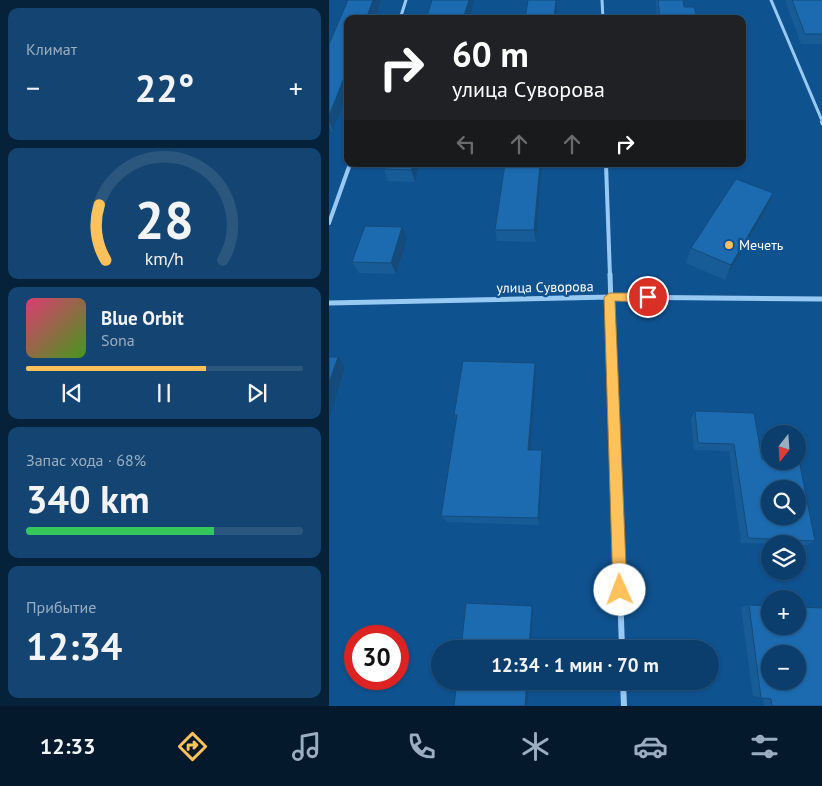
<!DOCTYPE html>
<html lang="ru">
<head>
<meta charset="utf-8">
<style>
  body { margin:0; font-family:"PT Sans",sans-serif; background:#144572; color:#f1f3f6; height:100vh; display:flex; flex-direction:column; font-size:19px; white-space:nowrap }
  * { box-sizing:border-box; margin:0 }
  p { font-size:16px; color:#9aaec2 }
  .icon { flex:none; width:28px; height:28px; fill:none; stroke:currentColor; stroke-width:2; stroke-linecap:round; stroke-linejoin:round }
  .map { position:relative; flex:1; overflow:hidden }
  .side { display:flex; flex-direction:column; gap:8px; padding:8px; background:#06223b; width:329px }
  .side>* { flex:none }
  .top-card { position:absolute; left:15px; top:15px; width:402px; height:152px; border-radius:10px; box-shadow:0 1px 4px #0004,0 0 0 1px #2b577f; background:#202124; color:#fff; overflow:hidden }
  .needle { width:32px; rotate:197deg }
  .fabs { position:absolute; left:432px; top:425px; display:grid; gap:10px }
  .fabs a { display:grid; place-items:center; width:45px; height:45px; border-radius:50%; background:#0b3e6c; box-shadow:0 1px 4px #0004,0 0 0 1px #2b577f; font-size:25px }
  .speed { position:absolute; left:15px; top:625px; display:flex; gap:10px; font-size:25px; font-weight:700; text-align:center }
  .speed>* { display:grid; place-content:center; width:65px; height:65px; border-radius:50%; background:#0b3e6c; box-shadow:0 1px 4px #0004,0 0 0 1px #2b577f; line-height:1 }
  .speed .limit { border:8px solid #d22; background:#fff; color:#111 }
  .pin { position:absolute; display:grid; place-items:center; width:42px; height:42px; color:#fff; margin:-21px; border:2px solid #fff; border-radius:50%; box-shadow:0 1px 5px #0007 }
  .me { position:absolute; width:55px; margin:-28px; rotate:358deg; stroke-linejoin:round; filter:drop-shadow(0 0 4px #0008) }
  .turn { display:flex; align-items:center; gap:18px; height:105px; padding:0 25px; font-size:22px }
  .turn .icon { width:65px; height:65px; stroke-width:2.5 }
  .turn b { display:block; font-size:35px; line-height:42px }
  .lanes { display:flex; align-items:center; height:48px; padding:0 25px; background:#0003; justify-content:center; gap:25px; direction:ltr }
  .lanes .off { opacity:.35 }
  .big { font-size:38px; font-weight:700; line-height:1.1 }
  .side .widget { flex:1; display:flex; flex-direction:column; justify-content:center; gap:8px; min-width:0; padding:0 18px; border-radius:10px; background:#144572 }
  .side .dial { align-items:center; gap:0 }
  .dial svg { height:130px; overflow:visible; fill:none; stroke:#2b577f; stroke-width:7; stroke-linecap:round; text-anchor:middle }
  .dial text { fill:#f1f3f6; stroke:none }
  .song { display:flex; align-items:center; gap:15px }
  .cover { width:60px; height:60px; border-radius:8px; background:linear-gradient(135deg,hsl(340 70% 55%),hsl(100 70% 35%)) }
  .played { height:5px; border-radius:2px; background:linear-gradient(90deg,#ffc15a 65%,#2b577f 65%) }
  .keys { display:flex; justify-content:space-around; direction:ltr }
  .heat { display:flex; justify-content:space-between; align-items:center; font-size:28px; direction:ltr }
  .charge { height:8px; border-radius:4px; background:linear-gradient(90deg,#34c759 68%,#2b577f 0) }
  .trip { position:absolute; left:102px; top:640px; width:288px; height:50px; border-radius:25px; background:#0b3e6c; box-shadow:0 1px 4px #0004,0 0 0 1px #2b577f; font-weight:700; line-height:50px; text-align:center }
  .tabs { display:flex; height:80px; justify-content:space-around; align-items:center; background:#04192b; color:#9aaec2 }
  .tabs .icon { width:35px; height:35px }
  .tabs .on { color:#ffc15a }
  .tabs b { font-size:22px; color:#f1f3f6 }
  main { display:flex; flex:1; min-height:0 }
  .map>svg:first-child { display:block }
</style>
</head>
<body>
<main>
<section class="side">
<div class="widget"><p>Климат</p>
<div class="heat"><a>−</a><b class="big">22°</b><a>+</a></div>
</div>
<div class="widget dial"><svg viewBox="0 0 100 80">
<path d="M14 69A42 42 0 1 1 86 69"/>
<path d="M14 69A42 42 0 0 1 10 35" stroke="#ffc15a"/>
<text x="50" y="56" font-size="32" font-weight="700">28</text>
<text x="50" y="72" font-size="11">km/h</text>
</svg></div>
<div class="widget">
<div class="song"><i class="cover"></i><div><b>Blue Orbit</b><p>Sona</p></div></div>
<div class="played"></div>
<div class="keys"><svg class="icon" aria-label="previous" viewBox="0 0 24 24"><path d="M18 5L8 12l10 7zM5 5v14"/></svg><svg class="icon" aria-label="pause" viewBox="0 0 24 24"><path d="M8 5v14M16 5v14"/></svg><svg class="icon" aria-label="next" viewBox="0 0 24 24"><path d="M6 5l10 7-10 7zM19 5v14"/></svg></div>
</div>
<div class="widget"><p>Запас хода · 68%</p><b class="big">340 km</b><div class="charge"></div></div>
<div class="widget"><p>Прибытие</p><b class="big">12:34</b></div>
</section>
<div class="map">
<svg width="494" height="706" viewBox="0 0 494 706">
  <rect width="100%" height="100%" fill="#0f5290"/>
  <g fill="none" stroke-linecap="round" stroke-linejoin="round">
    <path stroke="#98c9f3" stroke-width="3" d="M 273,0 L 274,19
      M 442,0 L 494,123
      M 71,19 L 77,0"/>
    <path stroke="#98c9f3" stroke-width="4" d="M 493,122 L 494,124
      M 277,164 L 281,276
      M 0,223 L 21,164"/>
    <path stroke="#98c9f3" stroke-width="5" d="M 281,274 L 287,467
      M 0,303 L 281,297 L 494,299"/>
    <path stroke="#98c9f3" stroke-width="6" d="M 287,466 L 293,649
      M 294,681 L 295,706"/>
  </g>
  <path fill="#185c97" d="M 19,0 L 52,0 L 46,19 L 19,19 L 19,92 L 4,131 L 2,132 L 0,138 L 0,44 Z
    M 327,0 L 354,0 L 355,7 L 368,19 L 328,19 Z
    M 456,0 L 494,0 L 494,44 L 472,44 Z
    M 91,164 L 86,182 L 59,181 L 55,169 Z
    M 175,164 L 213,164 L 207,242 L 168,241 L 166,230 L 175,166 Z
    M 345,164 L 383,164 L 382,166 L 346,165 Z
    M 437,209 L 396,280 L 357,263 L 362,248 Z
    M 78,239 L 67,274 L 30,273 L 23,262 Z
    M 207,374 L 201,450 L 213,450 L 214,459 L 210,525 L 119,522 L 112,516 L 127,420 L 125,415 Z
    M 366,411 L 433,459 L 486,541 L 477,545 L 469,545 L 469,544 L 412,543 L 400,451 L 365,450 L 362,419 Z
    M 420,605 L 494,706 L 435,706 L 434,698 L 424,696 L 412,607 Z"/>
  <path fill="#144b7b" d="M 44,0 L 52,0 L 46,19 L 37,19 Z
    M 140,0 L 145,0 L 140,19 L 134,19 Z
    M 227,0 L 228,8 L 227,19 L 225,19 Z
    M 19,67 L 19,92 L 4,131 L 0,122 L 0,116 Z
    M 0,126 L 2,132 L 0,138 Z
    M 84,164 L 91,164 L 86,182 L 82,170 Z
    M 211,164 L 213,164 L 207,242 L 205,230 Z
    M 444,193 L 437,209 L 396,280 L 402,265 Z
    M 73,227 L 78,239 L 67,274 L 62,263 Z
    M 9,357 L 16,367 L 1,416 L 0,383 Z
    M 206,363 L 207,374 L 201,459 L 199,450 Z
    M 213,450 L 214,459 L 210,525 L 209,518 Z
    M 203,606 L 204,608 L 202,649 L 200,649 Z
    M 198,681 L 200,681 L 198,706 L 196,706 Z"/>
  <path fill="#1c6bb0" stroke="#144b7b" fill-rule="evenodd" d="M 19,0 L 44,0 L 37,19 L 19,19 L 19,67 L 0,116 L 0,44 Z
    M 103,0 L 140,0 L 134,19 L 97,19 Z
    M 199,0 L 227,0 L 225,19 L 196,19 Z
    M 329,0 L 354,0 L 355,7 L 365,7 L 368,19 L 331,19 Z
    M 463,0 L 494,0 L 494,34 L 476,34 Z
    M 56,164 L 84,164 L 82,170 L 55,169 Z
    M 176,164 L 211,164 L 205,230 L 166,230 Z
    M 407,179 L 444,193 L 402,265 L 362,248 Z
    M 36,226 L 73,227 L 62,263 L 23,262 Z
    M 0,357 L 9,357 L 0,383 Z
    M 134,361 L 206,363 L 199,450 L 213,450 L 209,518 L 112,516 L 128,415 L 125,415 Z
    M 366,411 L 425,413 L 433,459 L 441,460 L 441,461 L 469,461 L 469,460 L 470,460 L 486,541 L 419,538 L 405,444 L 369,443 ZM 441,489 L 469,489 L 469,516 L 441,516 Z
    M 137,603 L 203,606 L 200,649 L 132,649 Z
    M 420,605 L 441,606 L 441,626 L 469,626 L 469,607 L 494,608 L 494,706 L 443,706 L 442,699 L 432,698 ZM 441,654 L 469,654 L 469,681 L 441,681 Z
    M 128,681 L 198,681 L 196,706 L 125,706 Z"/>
  <path fill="#ffc15a" stroke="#a67d3a" d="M 281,293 L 319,293 L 325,297 L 319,302 L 286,301 L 298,590 L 296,595 L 291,597 L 286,595 L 284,590 L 275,297 Z"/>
  <circle fill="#ffc15a" stroke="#0f5290" stroke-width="2" cx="400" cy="245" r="5"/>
  <g text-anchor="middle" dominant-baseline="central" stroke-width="5" stroke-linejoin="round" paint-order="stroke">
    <g font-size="14" fill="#fff" stroke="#0f5290" text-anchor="start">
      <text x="410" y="245">Мечеть</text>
    </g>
    <g font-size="14" fill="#fff" stroke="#0f5290">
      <text transform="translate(216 287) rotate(-1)">улица Суворова</text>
    </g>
  </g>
</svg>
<div class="fabs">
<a><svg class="needle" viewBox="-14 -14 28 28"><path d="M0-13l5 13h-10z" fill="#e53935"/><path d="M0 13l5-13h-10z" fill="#9aaec2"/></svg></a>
<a><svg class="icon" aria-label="search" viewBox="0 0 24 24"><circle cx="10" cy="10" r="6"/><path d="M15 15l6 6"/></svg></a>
<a><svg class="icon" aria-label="layers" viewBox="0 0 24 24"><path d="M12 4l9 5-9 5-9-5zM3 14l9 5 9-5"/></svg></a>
<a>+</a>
<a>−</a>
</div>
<div class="speed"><div class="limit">30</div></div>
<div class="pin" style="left:319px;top:297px;background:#d93025"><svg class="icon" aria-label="arrive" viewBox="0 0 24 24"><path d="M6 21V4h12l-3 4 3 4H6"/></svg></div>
<svg class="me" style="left:291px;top:590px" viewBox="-20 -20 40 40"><circle r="19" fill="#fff"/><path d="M0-13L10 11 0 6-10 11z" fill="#ffc15a"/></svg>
<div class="trip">12:34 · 1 мин · 70 m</div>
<div class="top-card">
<div class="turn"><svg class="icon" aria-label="right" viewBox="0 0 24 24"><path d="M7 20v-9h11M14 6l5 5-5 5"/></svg><div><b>60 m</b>улица Суворова</div></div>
<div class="lanes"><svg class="icon off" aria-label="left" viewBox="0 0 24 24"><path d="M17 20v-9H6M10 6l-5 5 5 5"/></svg><svg class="icon off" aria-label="ahead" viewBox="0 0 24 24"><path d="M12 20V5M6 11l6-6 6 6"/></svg><svg class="icon off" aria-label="ahead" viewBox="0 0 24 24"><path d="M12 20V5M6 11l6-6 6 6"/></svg><svg class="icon" aria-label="right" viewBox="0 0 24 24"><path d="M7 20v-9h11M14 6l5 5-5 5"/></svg></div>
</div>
</div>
</main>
<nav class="tabs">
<b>12:33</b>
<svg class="icon on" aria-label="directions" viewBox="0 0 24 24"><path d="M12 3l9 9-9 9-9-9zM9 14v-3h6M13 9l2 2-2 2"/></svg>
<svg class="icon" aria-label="music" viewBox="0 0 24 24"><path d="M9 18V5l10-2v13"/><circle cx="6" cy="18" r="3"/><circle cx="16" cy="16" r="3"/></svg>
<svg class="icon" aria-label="phone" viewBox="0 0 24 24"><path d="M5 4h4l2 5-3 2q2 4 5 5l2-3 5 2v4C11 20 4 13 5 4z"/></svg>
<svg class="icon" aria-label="climate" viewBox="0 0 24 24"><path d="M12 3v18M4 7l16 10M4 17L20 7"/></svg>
<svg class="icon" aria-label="car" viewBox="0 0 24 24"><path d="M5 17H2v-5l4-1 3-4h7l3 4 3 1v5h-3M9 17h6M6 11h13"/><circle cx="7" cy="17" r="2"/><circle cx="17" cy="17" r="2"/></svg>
<svg class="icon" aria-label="filters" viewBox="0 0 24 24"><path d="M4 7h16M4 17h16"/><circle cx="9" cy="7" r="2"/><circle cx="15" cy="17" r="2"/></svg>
</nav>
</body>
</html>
